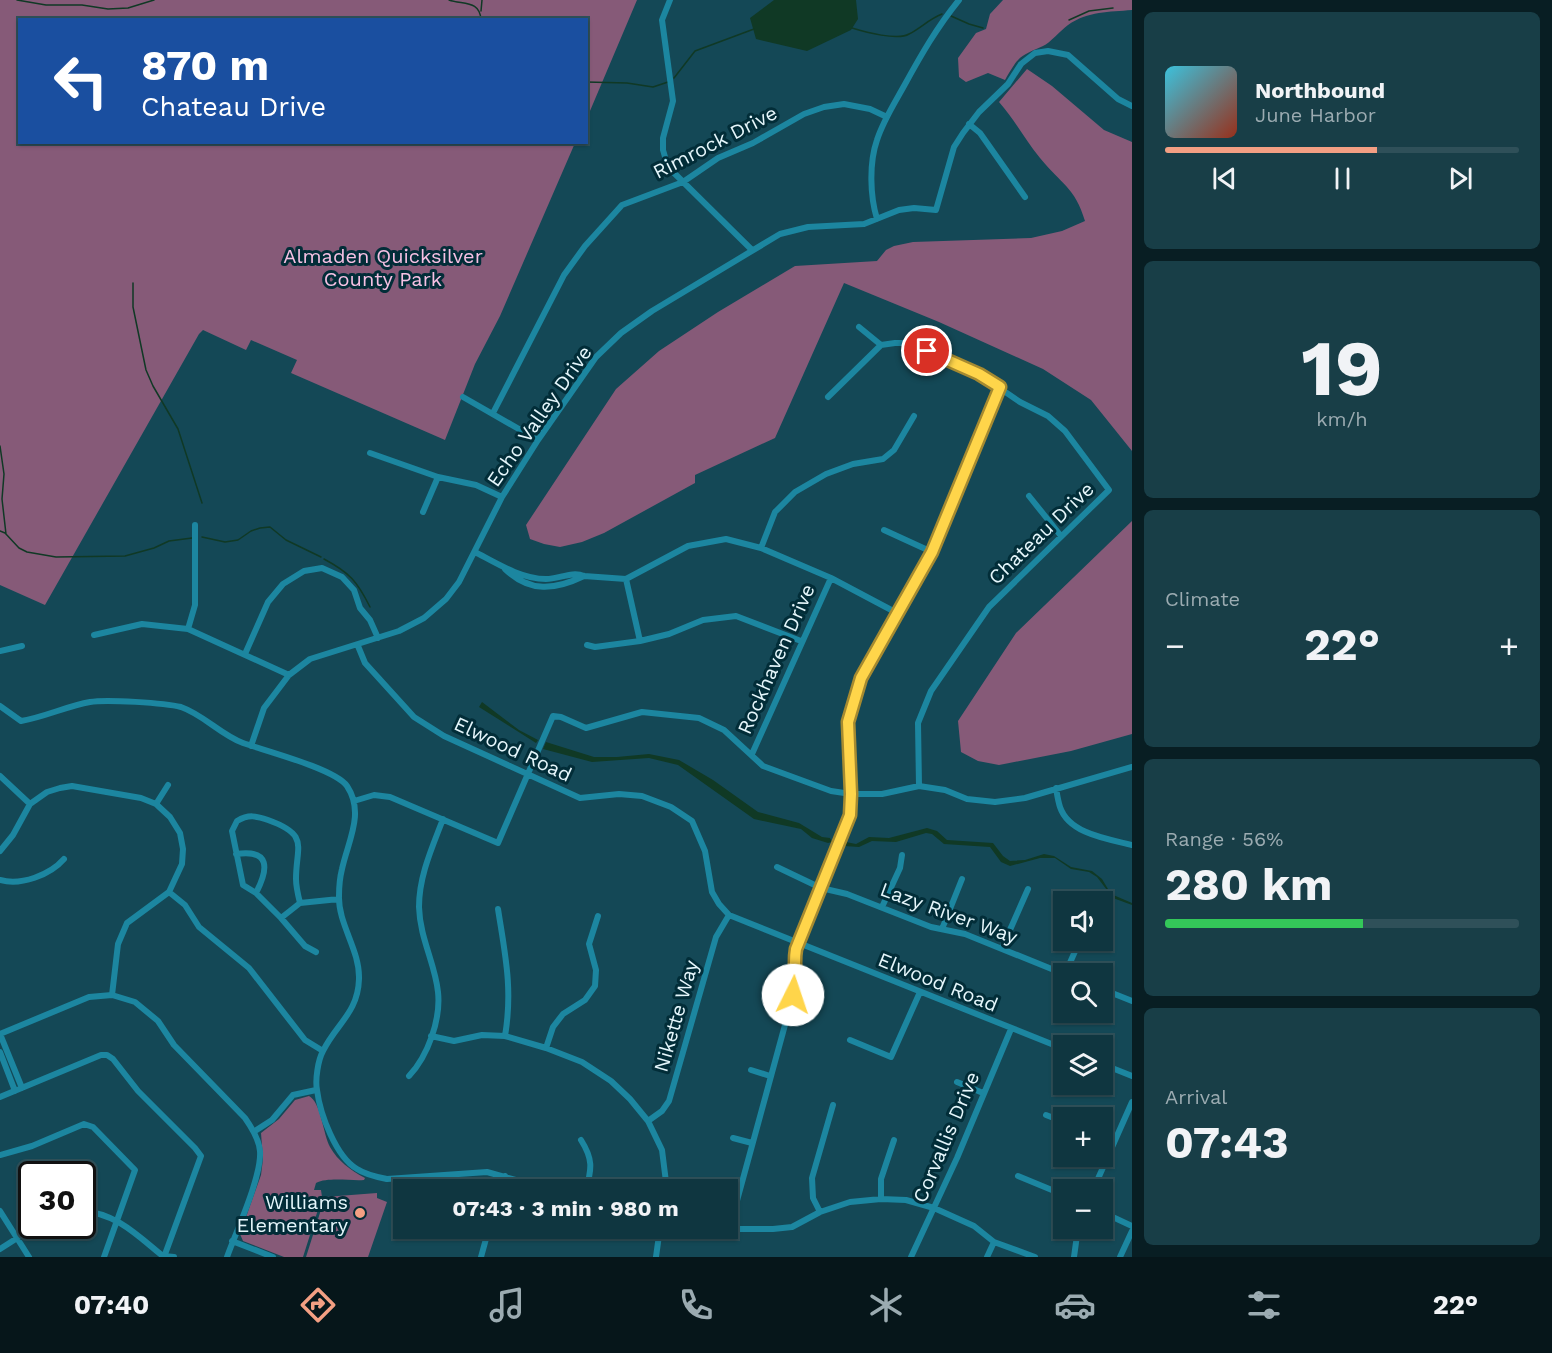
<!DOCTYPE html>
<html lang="en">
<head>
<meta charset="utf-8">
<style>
  body { margin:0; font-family:"Work Sans",sans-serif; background:#183e47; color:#f1f3f6; height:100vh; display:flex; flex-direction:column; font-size:22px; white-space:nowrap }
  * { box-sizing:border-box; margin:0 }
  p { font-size:20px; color:#9babb1 }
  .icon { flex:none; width:33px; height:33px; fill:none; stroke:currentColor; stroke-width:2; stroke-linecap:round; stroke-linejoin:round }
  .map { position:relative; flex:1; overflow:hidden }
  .details { display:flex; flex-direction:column; gap:12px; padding:12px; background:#081e23; width:420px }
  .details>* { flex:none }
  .hud { position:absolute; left:18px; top:18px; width:570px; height:126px; border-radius:0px; box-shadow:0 2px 4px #0004,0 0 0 2px #2f5059; background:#1a4fa0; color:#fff; overflow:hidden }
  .fabs { position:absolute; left:1053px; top:891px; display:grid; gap:12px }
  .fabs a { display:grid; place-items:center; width:60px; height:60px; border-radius:0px; background:#0f3640; box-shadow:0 2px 4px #0004,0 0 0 2px #2f5059; font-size:30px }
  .speed { position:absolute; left:18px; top:1161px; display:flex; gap:12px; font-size:30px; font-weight:700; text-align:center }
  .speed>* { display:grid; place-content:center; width:78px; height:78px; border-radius:50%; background:#0f3640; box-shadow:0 2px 4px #0004,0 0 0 2px #2f5059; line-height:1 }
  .speed .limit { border:3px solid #111; border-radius:9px; background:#fff; color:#111 }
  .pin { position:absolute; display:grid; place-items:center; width:51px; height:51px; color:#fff; margin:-26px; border:3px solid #fff; border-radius:50%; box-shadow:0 2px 6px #0007 }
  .me { position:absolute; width:66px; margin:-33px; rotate:4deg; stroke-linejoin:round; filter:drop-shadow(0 0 4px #0008) }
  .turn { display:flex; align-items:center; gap:21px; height:126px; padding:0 24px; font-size:27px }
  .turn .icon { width:78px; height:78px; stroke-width:2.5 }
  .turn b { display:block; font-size:42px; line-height:51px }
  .big { font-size:45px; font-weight:700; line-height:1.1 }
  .details .widget { flex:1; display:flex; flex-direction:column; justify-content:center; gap:9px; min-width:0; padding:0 21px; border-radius:9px; background:#183e47 }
  .details .dial { align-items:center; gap:0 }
  .dial b { font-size:78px; line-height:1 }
  .song { display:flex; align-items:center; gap:18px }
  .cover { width:72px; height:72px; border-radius:9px; background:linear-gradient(135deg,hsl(190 70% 55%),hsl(10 70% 35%)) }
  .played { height:6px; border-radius:3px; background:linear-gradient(90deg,#f39f83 60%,#2f5059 60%) }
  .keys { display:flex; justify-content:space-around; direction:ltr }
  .heat { display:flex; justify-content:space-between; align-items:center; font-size:33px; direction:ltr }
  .charge { height:9px; border-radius:4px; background:linear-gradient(90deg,#34c759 56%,#2f5059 0) }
  .trip { position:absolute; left:393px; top:1179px; width:345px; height:60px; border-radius:0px; background:#0f3640; box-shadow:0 2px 4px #0004,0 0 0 2px #2f5059; font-weight:700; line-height:60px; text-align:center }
  .tabs { display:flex; height:96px; justify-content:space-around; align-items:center; background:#06161a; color:#9babb1 }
  .tabs .icon { width:42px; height:42px }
  .tabs .on { color:#f39f83 }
  .tabs b { font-size:27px; color:#f1f3f6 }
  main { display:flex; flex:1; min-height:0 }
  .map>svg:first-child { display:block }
</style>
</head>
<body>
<main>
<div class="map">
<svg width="1132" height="1257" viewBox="0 0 1132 1257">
  <rect width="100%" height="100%" fill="#144856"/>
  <path fill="#865a78" d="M 0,0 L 637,0 L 587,118 L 586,20 L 20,20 L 20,142 L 575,143 L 500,316 L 475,364 L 445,440 L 291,373 L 297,360 L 251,340 L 246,350 L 203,330 L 199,334 L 45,605 L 0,585 Z
    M 1003,0 L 1132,0 L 1132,10 C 1109,12 1088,11 1068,25 C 1061,30 1050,43 1043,46 C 1018,57 1019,56 1005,80 L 988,73 L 966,82 L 959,77 L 958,58 L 976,33 L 986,29 L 990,14 Z
    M 1027,69 L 1052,86 L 1104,130 L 1132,142 L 1132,451 L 1091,400 L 1043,369 L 939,322 L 844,283 L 775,438 L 695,475 L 695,483 L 604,533 L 582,542 L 560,547 L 544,544 L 530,539 L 526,525 L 616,389 L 659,351 L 718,312 L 795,266 L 877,261 L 886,250 L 894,246 L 913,242 L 1031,238 L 1062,231 L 1085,221 C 1075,187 1061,184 1040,158 C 1025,140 1015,120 999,102 Z
    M 1132,521 L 1132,734 L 1071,751 L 999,765 L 978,761 L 961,752 L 958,721 L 1016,633 Z
    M 309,1096 C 321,1102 323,1134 330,1147 C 338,1161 350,1170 365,1178 L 364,1180 C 350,1181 328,1177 316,1183 L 314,1190 L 321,1190 L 322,1197 L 303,1257 L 284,1257 L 243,1241 L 240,1234 L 261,1175 L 263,1159 L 261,1133 L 279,1119 L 295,1100 Z
    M 377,1193 L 377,1198 L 387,1202 L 368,1257 L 306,1257 L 325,1197 Z"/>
  <path fill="#103925" d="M 774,0 L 856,0 L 858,19 L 851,30 L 807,51 L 756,39 L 750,18 Z
    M 482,702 L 519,730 L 538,740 L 536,743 L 479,707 Z
    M 546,742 L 594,757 L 617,757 L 649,754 L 679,760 L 713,780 L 758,812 L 799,823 L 822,837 L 830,838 L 832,842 L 828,843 L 812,838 L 801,829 L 754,819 L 678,765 L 649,758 L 592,762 L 543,749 Z
    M 927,828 L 937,831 L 947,840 L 993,843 L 1003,856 L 1010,861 L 1025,860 L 1044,854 L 1054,856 L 1071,867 L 1092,871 L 1102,879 L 1111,894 L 1132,903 L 1132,905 L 1113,898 L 1097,877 L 1089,872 L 1071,869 L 1055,858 L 1040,858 L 1010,866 L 1001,862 L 990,847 L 944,844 L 932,834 L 926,833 L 896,842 L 872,841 L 859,847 L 844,846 L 846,842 L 856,844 L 869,837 L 889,838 Z"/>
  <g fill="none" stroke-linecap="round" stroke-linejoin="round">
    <path stroke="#103925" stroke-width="1.5" d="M 17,0 L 46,5 L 82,5 L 108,9 L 128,8 L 154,0
      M 449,0 C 463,5 480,0 481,20
      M 481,11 L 482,0
      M 951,16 L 969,24 L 983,28
      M 1069,20 L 1089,11 L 1113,8
      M 852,28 C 865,32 898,41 909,34 C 921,28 929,19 942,14
      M 674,78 L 695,51 L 754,29
      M 586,82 L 627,83 L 653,87 L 668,82
      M 133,283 L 133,307 L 146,370 L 153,386 L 178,429 L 202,503
      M 0,446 L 4,474 L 2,499 L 6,534
      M 0,531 L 5,533 L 19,548 L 27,552 L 56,557 L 125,556 L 154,548 L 169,541 L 192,538
      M 202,537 L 225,542 L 238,540 L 251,531 L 260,528 L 270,527 L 286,540 L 321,557
      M 324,559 C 350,573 357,581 370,607"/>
    <path stroke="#1c86a0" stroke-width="6" d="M 670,0 L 662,20 L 673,101 L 663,138 L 663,150 L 668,167 L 752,250
      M 969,124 L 980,133 L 1025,197
      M 877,219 C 870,196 869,163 877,140 C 883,121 894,104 904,86 C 921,55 937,27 959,0
      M 859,327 L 881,345 L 895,343 L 910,343 L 979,374 L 1020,402 L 1048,416 L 1065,431 L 1109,490 L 989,607 L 931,691 L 918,723 L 919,786
      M 463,397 L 538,440
      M 828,397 L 881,345
      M 493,413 L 564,275 L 585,246 L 622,205 L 683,182 L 718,158 L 753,143 L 804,114 L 824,107 L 844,104 L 870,109 L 887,117
      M 370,453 L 438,477 L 476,485 L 502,497
      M 1029,496 L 1061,536
      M 423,512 L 438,477
      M 884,530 L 932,552
      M 761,548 L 775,512 L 795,492 L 826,474 L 853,464 L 883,459 L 894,450 L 914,416
      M 475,552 C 496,563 521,579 546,579 C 559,579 572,571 584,576 L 626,579 L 688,546 L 726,539 L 761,548 L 831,578 L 897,613
      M 505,569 C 530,593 555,590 584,576
      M 626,579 L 640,641
      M 188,629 L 195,605 L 195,525
      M 94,635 L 142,624 L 188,629 L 289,675
      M 587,645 L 595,647 L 640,641 L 669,634 L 703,620 L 736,616 L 801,641
      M 358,646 L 365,663 L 414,717 L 444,736 L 580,798 L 619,794 L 642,796 L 671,807 L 692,821 L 705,851 L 712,892 L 719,904 L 729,915 L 1064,1049
      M 0,651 L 22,646
      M 245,654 L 268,602 L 283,584 L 304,571 L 322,568 L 342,577 L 354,590 L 360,608 L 370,620 L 378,638
      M 0,706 L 21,721 C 45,717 67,706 90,702 C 106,699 165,703 181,707 C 204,715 221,735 243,743 C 266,751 335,769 347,786 C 365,813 348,841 342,869 C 340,877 339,887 339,896 C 338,924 360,950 359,979 C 358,1013 336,1024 323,1051 C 318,1060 315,1080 317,1090 C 320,1114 336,1157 357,1169 C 366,1175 377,1177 387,1179 L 487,1172 L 552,1190
      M 251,746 L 264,708 L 289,675 L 310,659 L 399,631 L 424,618 L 446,599 L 459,582 L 502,497 L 538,440 L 596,357 L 621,333 L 652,311 L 780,234 L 808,227 L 864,224 L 899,210 L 914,208 L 936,210 L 954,147 L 963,133 L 979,112 L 1008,84 L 1021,64 L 1035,53 L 1048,51 L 1068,55 L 1118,99 L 1132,106
      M 752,754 L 831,578
      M 0,776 L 30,804
      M 1056,788 C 1057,794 1058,801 1060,807 C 1069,834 1108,839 1132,845
      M 354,801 L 374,795 L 390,797 L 498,843 L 553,716 L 561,717 L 586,728 L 642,712 L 699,718 L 724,730 L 763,766 L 831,791 L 851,794 L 882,794 L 919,786 L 945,790 L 967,799 L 995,802 L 1025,798 L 1132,767
      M 156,804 L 168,785
      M 0,851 L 13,835 L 30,804 L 47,792 L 60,788 L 72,786 L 141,798 L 156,804 L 170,817 L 180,833 L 183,849 L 182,864 L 169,892 L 127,923 L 118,944 L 112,995
      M 236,854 C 270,849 269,868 256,893
      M 777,867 L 821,888 L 847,894 L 931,927 L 965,934 L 1064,974
      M 0,880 C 21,886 50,875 64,859
      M 169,892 L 185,905 L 199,927 L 249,968 L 305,1040 L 323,1051
      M 300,903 C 298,895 296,887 296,879 C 296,846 310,835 268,820 C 256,816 249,814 237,821 L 232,831 L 243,885 L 256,893 L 281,918 L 300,903 L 339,899
      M 882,907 L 900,868 L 902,855
      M 498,909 C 505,954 513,989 505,1036
      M 281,918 L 305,946 L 316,952
      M 942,929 L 962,879
      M 1002,948 L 1028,889
      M 1065,974 L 1080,940
      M 1102,989 L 1132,1001
      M 770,1003 L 789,1009
      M 0,1034 L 89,997 L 112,995 L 135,1002 L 158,1021 L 174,1045 L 245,1118 C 252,1128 259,1139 260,1151 C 262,1176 236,1232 227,1257
      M 0,1034 L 22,1088
      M 431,1036 L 454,1041 L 482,1035 L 505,1036 L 546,1048 L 582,1062 L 611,1081 L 630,1099 L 648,1121 L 662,1150 L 667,1190
      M 850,1040 L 891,1057 L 920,992
      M 546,1048 L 553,1027 L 563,1014 L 585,1000 L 595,986 L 596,970 L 589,944 L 598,916
      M 0,1052 L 15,1091
      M 1102,1064 L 1132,1076
      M 751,1070 L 770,1076
      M 409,1076 C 428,1056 441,1019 438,992 C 435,963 420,939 419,907 C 419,876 432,848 443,819
      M 957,1082 L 983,1093
      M 0,1097 L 101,1055 L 107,1055 L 113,1059 L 138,1091 L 195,1148 L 201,1156 L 164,1257
      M 1046,1115 L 1064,1122
      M 648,1121 L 662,1111 L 669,1101 L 716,937 L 729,915
      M 255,1131 L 272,1120 L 293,1095 L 316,1090
      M 733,1138 L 752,1143
      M 1102,1139 L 1114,1143
      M 581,1140 C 593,1159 592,1168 586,1190
      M 0,1155 L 32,1146 L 84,1124 L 93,1127 L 135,1170 L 104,1257
      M 1018,1176 L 1064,1195
      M 501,1190 L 505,1176
      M 1093,1190 L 1132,1102
      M 881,1199 L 881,1179 L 894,1140
      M 0,1211 L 29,1257
      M 82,1211 C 117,1213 139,1237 164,1257
      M 820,1212 L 813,1198 L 812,1178 L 833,1105
      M 1102,1212 L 1132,1226
      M 686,1228 L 709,1232 L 734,1229 L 773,1229 L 792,1227 L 820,1212 L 850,1202 L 881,1199 L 906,1200 L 934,1208 L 974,1226 L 994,1242 L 1035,1257
      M 734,1229 L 734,1212 L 738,1197 L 797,981 L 794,958 L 796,949 L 850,815 L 852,804 L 848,722 L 861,678 L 932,552 L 1000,387
      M 232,1241 L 273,1257
      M 0,1249 L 36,1226
      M 164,1256 L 174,1257
      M 481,1257 L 489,1228
      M 656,1257 L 660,1228
      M 911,1257 L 957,1158 L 1011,1029
      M 987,1257 L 994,1242
      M 1074,1257 L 1078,1228
      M 1120,1257 L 1132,1231"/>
  </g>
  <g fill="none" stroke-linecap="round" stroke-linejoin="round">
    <defs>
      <path id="route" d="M 793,995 C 798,977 793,966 796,949 L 850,815 L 851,794 L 848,722 L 861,678 L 932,552 L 1000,387 L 979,374 L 927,351"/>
    </defs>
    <use href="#route" stroke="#a68a30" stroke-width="15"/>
    <use href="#route" stroke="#ffd54a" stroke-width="10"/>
  </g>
  <circle fill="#f39f83" stroke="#022d38" stroke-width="2" cx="360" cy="1213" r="6"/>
  <g text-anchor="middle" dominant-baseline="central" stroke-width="6" stroke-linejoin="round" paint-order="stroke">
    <g font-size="20" fill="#e5f6fb" stroke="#022d38">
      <text transform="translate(715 142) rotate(-27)">Rimrock Drive</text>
      <text transform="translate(539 416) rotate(-55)">Echo Valley Drive</text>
      <text transform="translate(1041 533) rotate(-44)">Chateau Drive</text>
      <text transform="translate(776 659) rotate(-66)">Rockhaven Drive</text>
      <text transform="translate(513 749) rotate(25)">Elwood Road</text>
      <text transform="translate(949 913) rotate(20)">Lazy River Way</text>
      <text transform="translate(938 982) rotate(22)">Elwood Road</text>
      <text transform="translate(676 1016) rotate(-74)">Nikette Way</text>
      <text transform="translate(946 1137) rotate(-67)">Corvallis Drive</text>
    </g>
    <g font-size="20" fill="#f7c1e4" stroke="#022d38">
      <text x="383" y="256">Almaden Quicksilver<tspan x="383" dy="23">County Park</tspan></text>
    </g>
    <g font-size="20" fill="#e5f6fb" stroke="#022d38" text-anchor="end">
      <text x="348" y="1202">Williams<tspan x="348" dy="23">Elementary</tspan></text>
    </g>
  </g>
</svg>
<div class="fabs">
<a><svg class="icon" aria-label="sound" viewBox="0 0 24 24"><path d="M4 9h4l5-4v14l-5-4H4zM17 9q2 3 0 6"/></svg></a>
<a><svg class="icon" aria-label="search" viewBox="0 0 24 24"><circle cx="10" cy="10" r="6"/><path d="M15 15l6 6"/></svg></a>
<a><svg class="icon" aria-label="layers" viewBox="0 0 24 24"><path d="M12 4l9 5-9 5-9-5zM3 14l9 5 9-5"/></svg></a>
<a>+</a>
<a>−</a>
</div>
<div class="speed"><div class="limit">30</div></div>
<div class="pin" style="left:927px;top:351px;background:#d93025"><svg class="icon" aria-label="arrive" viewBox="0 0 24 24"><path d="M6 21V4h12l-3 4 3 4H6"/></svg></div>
<svg class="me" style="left:793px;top:995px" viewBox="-20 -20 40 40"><circle r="19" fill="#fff"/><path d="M0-13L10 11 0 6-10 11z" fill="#ffd54a"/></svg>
<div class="trip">07:43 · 3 min · 980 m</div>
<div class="hud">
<div class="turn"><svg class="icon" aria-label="left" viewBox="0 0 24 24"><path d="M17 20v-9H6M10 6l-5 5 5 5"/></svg><div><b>870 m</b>Chateau Drive</div></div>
</div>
</div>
<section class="details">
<div class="widget">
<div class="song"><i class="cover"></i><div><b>Northbound</b><p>June Harbor</p></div></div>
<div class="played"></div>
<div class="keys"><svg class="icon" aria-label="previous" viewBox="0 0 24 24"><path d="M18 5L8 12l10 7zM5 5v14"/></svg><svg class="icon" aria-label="pause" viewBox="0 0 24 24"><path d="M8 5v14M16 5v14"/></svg><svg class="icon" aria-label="next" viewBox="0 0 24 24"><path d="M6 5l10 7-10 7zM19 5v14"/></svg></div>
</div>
<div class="widget dial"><b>19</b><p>km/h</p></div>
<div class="widget"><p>Climate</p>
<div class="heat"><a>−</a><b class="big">22°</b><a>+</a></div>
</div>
<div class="widget"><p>Range · 56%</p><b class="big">280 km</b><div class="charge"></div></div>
<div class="widget"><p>Arrival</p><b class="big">07:43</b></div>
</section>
</main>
<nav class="tabs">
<b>07:40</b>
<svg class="icon on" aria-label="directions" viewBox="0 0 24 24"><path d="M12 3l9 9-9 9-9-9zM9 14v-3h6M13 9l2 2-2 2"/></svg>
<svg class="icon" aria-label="music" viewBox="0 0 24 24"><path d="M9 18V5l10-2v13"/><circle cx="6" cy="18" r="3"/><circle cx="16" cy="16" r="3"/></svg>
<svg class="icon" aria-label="phone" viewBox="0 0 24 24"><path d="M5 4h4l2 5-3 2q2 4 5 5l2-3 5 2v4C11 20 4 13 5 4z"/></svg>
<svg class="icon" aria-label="climate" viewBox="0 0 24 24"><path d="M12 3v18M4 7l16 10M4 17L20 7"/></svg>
<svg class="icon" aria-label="car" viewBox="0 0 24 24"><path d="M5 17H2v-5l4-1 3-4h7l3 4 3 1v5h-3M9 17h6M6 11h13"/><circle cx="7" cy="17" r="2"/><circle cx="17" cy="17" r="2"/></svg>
<svg class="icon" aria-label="filters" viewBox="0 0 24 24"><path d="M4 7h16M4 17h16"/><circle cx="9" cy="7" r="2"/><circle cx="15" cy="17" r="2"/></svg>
<b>22°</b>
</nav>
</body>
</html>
